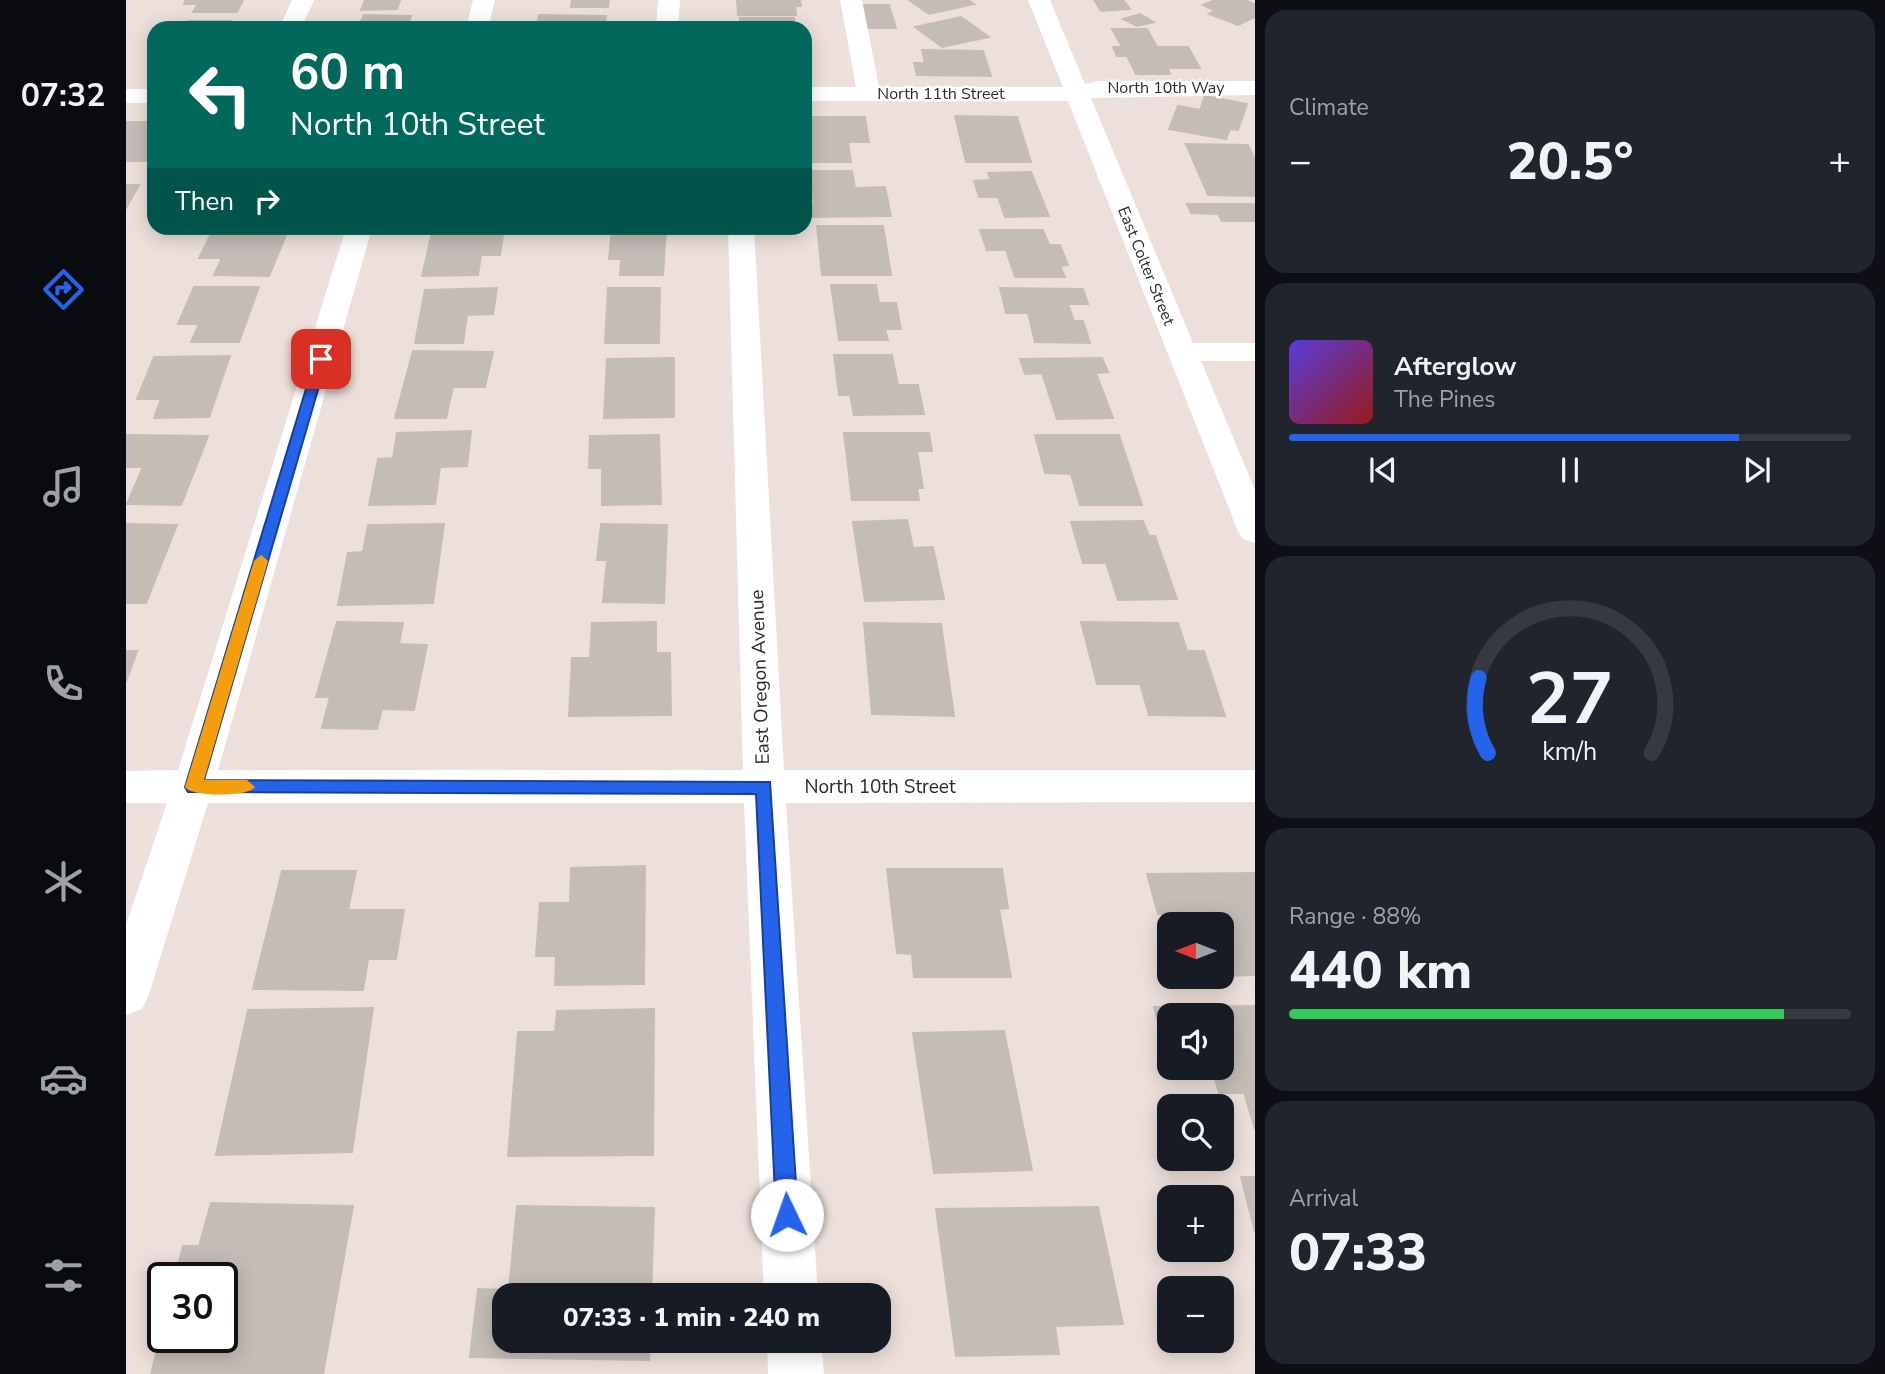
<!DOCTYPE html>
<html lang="en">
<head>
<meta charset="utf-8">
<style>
  body { margin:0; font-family:"Nunito Sans",sans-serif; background:#20242c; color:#f1f3f6; height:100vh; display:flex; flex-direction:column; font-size:26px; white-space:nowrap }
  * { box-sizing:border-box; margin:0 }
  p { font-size:23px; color:#9ea1a6 }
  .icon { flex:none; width:38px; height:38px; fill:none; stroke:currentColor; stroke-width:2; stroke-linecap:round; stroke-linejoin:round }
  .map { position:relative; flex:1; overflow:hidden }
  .drawer { display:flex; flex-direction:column; gap:10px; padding:10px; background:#0d0f14; width:630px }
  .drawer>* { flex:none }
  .hud { position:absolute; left:21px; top:21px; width:665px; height:214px; border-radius:21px; box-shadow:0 4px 18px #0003; background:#00695c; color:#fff; overflow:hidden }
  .needle { width:46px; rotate:270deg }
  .buttons { position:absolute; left:1031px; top:912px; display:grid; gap:14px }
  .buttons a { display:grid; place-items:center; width:77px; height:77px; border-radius:14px; background:#171b24; box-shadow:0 4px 18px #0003; font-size:35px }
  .speed { position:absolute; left:21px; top:1262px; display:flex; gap:14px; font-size:35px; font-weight:700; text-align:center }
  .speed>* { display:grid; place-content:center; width:91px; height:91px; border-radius:50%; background:#171b24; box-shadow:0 4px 18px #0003; line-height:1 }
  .speed .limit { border:4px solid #111; border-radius:10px; background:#fff; color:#111 }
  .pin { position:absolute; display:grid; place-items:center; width:60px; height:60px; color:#fff; margin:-30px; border-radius:14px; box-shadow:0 4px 10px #0006 }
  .me { position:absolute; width:77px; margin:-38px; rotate:357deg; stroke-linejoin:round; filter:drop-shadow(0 0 5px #0008) }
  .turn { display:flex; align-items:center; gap:24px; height:147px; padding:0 28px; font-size:32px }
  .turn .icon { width:91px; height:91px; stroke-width:2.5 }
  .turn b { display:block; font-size:49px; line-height:60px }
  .then { display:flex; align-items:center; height:66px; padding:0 28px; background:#0003; gap:14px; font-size:26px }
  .big { font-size:52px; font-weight:800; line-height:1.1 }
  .drawer .card { flex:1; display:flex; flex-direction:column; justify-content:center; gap:10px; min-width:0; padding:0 24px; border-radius:21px; background:#20242c }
  .drawer .dial { align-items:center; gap:0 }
  .dial svg { height:182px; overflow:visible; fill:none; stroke:#363941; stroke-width:7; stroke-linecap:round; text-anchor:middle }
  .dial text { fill:#f1f3f6; stroke:none }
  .song { display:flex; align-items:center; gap:21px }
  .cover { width:84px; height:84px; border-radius:10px; background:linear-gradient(135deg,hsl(250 70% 55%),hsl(0 70% 35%)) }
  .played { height:7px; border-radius:4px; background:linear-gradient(90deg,#2563eb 80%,#363941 80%) }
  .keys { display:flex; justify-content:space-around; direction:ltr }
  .heat { display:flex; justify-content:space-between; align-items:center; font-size:38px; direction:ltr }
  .charge { height:10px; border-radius:5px; background:linear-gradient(90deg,#34c759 88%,#363941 0) }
  .trip { position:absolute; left:366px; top:1283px; width:399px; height:70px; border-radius:21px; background:#171b24; box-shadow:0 4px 18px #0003; font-weight:800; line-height:70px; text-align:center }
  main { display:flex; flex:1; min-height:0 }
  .menu { display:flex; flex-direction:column; width:126px; justify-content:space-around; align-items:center; background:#090b0e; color:#9ea1a6 }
  .menu .icon { width:49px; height:49px }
  .menu .selected { color:#2563eb }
  .menu b { font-size:32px; color:#f1f3f6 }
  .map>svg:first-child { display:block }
</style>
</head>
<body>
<main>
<nav class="menu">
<b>07:32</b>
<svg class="icon selected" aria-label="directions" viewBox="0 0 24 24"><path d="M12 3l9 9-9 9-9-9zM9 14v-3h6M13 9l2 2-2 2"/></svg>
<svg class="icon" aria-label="music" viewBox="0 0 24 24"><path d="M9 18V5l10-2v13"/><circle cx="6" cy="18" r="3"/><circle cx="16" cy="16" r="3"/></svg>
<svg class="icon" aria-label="phone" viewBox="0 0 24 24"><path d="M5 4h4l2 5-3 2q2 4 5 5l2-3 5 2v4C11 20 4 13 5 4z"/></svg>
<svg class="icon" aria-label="climate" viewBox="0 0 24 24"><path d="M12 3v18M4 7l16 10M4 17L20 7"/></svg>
<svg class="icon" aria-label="car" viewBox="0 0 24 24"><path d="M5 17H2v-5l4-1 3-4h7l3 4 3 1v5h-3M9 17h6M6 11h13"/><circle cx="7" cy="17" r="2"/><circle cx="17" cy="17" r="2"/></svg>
<svg class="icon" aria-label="filters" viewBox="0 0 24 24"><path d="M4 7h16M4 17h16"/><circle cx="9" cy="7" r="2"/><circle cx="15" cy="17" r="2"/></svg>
</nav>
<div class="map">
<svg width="1129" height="1374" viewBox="0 0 1129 1374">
  <rect width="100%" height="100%" fill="#ede0dc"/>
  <path fill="#c4bcb7" stroke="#c8bcb5" stroke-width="2" d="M 60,0 L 117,0 L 111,12 L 67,12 L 72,4 L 58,4 Z
    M 239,0 L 274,0 L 271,9 L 235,10 Z
    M 446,0 L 483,0 L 482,7 L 445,7 Z
    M 611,0 L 674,0 L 675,6 L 669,6 L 670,15 L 612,15 Z
    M 783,0 L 842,0 L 848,4 L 803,14 Z
    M 968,0 L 997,0 L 1004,9 L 975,11 Z
    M 1089,0 L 1118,0 L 1129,4 L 1129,17 L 1112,25 L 1083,14 L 1090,11 L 1077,5 Z
    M 736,5 L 763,5 L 770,28 L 742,28 Z
    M 1014,14 L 1028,22 L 1011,26 L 997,19 Z
    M 238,15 L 285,16 L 281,28 L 232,28 Z
    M 413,15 L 480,16 L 478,28 L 411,28 Z
    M 835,17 L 863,37 L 816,47 L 789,27 Z
    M 614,18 L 668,18 L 669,28 L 615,28 Z
    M 62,21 L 105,21 L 102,28 L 44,28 L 59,27 Z
    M 986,29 L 1021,29 L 1031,47 L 1062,47 L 1074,68 L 1042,68 L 1044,74 L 1010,74 L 1001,56 L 991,56 L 987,47 L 996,47 Z
    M 796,50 L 857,51 L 865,76 L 791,75 L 788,63 L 799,63 Z
    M 1079,96 L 1121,104 L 1112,130 L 1104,129 L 1100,139 L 1043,129 L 1052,106 L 1074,110 Z
    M 829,116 L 891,117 L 905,162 L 840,162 Z
    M 682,117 L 739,117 L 743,142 L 722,142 L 725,162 L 679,162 L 679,136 L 684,136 Z
    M 0,122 L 28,122 L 25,134 L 28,134 L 28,148 L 21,161 L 0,161 Z
    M 1060,144 L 1122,145 L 1129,160 L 1129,196 L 1082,195 Z
    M 684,171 L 726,171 L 729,188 L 759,187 L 765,216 L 683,217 L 681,204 L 688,204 Z
    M 905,172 L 923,216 L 879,217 L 872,197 L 853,197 L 848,181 L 865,180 L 862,173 Z
    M 0,185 L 13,185 L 0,208 Z
    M 1061,204 L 1129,204 L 1129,221 L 1096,221 L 1092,214 L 1065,213 Z
    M 691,226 L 757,226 L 765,275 L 696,275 Z
    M 88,228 L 163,228 L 143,276 L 88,275 L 96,258 L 73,258 Z
    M 307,228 L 378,228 L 374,255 L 355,255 L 352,275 L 296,276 Z
    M 486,228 L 540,228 L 537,275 L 494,275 L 495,259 L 483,259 Z
    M 854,230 L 917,230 L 923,245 L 934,245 L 942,265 L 934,266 L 939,277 L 889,277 L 880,250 L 861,250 Z
    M 705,285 L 750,285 L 753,303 L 770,303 L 775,329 L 759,329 L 762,340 L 713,340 Z
    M 68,287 L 133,287 L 113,342 L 65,342 L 73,324 L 52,324 Z
    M 371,288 L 367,314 L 341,315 L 337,343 L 289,343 L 299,290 Z
    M 482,288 L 534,288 L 533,343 L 479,343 Z
    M 874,288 L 957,289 L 962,304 L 942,304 L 948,321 L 957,321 L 964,343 L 909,342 L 902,313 L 880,313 Z
    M 287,351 L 367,352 L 359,387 L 327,387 L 320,418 L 269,418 Z
    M 708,355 L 766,355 L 772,385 L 792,385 L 798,414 L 728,415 L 724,395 L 713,395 Z
    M 104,356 L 83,417 L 28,418 L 35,399 L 11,399 L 28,357 Z
    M 548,358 L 548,417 L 478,418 L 481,359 Z
    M 976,358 L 982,372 L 970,373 L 987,418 L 931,419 L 916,373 L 899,374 L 894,359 Z
    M 345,431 L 341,466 L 314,467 L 309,504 L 243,505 L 252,459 L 267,458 L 271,433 Z
    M 718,433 L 803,433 L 806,451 L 791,451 L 797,488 L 791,488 L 793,500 L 726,500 Z
    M 0,435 L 82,436 L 55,505 L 1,504 L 17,467 L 0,467 Z
    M 533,435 L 535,504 L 476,505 L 476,468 L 463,468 L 464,436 Z
    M 909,435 L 993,435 L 1016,505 L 954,505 L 945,474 L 919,473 Z
    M 781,520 L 787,548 L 807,547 L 818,599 L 739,601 L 727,522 Z
    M 1017,521 L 1023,536 L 1029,536 L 1051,599 L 992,600 L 980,563 L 957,563 L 945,522 Z
    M 0,524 L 51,525 L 20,603 L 0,603 Z
    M 318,524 L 307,603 L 212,605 L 222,553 L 237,552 L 242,525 Z
    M 475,524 L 541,525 L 538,603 L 477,602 L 481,560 L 471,560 Z
    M 211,622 L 277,623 L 273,644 L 301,645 L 288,710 L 256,709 L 251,729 L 196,728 L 204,697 L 190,697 Z
    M 530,622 L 530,653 L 544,653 L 545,715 L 443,716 L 446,658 L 464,658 L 466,623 Z
    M 955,622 L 1052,623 L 1061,651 L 1078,651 L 1099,716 L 1023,715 L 1014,684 L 971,684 Z
    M 738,623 L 815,624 L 828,716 L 746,714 Z
    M 0,651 L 11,651 L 0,682 Z
    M 519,866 L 518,984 L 429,985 L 430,956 L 410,956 L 414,903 L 444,903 L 445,868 Z
    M 761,869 L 876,869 L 882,908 L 873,909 L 885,977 L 788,977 L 786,954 L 771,953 Z
    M 156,871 L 230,871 L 222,910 L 278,910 L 270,959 L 242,959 L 237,990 L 127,989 Z
    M 1129,873 L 1129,975 L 1096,976 L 1096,924 L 1064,924 L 1061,913 L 1032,914 L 1021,874 Z
    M 1129,1006 L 1129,1129 L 1118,1093 L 1093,1093 L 1086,1068 L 1096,1068 L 1096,1015 L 1043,1015 L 1043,1044 L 1038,1044 L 1028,1007 Z
    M 247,1008 L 226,1152 L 90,1155 L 122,1010 Z
    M 528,1009 L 527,1155 L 382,1156 L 392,1032 L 429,1032 L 431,1011 Z
    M 878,1031 L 906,1170 L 808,1173 L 787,1033 Z
    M 1115,1177 L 1129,1177 L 1129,1232 Z
    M 85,1203 L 227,1206 L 197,1374 L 25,1374 L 37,1326 L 37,1337 L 96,1337 L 96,1278 L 49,1278 L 57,1246 L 73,1246 Z
    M 391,1206 L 528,1208 L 525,1295 L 378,1295 L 378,1340 L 524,1340 L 523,1360 L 344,1357 L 352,1289 L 383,1290 Z
    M 972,1207 L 997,1324 L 929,1326 L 933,1354 L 830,1356 L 810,1209 Z"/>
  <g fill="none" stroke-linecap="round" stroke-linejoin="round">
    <path fill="#fff" fill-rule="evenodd" d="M 166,0 L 188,0 L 175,28 L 153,28 Z
      M 347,0 L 369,0 L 362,28 L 340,28 Z
      M 532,0 L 554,0 L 552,28 L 530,28 Z
      M 714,0 L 736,0 L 753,87 L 937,87 L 902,0 L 924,0 L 959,84 L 972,81 L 1129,81 L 1129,95 L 965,98 L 1067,343 L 1129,343 L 1129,361 L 1075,361 L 1129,490 L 1129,543 L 1117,539 L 1112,531 L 942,101 L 679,101 L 679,87 L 730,87 Z
      M 0,89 L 28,89 L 28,103 L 0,103 Z
      M 220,228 L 246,228 L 92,770 L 617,770 L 602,228 L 628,228 L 658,770 L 1129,770 L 1129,802 L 660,803 L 692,1295 L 638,1295 L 618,803 L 82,803 L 23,994 L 16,1009 L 0,1015 L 0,925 L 41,803 L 0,803 L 0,771 L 52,770 Z
      M 641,1340 L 695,1340 L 698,1374 L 642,1374 Z"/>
  </g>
  <path fill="#2563eb" stroke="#184099" stroke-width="2" d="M 190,356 L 201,359 L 78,780 L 644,782 L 672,1215 L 669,1222 L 661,1225 L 654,1222 L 650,1215 L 630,794 L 62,792 L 59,787 Z"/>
  <path fill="#f59e0b" d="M 135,555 L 142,561 L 78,780 L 121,780 L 129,787 C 123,797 65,797 59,787 L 128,561 Z"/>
  <g text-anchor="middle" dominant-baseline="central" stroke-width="5" stroke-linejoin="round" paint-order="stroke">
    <g font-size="16" fill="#2a2a2a" stroke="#fff">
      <text x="1040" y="88">North 10th Way</text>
      <text x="815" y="94">North 11th Street</text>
      <text transform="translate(1020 266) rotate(68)">East Colter Street</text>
    </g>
    <g font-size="19" fill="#2a2a2a" stroke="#fff">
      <text transform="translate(634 677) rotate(-92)">East Oregon Avenue</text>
      <text x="754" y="787">North 10th Street</text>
    </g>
  </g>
</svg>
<div class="buttons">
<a><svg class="needle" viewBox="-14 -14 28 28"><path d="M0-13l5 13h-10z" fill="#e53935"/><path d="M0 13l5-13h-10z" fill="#9ea1a6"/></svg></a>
<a><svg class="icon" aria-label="sound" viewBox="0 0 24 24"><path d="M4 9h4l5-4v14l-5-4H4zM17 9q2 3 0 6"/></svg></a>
<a><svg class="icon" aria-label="search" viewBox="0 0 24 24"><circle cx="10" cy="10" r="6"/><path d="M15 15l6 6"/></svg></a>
<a>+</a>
<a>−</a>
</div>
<div class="speed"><div class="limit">30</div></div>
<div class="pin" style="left:195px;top:359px;background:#d93025"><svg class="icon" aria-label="arrive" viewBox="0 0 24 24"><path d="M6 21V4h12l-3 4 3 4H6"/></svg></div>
<svg class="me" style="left:661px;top:1215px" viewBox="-20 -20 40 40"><circle r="19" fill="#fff"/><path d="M0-13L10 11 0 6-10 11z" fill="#2563eb"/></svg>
<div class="trip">07:33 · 1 min · 240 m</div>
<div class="hud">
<div class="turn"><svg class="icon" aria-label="left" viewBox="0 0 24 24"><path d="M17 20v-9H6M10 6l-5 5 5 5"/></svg><div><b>60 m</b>North 10th Street</div></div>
<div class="then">Then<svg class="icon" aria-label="right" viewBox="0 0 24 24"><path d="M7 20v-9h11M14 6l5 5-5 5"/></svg></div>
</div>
</div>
<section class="drawer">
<div class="card"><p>Climate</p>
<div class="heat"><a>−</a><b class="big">20.5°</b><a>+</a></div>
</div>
<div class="card">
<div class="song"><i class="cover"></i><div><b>Afterglow</b><p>The Pines</p></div></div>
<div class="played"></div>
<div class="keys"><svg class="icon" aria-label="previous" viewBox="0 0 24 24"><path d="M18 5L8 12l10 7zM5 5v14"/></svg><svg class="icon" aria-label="pause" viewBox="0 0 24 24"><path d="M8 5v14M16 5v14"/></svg><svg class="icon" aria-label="next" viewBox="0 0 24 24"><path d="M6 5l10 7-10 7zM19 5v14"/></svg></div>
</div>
<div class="card dial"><svg viewBox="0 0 100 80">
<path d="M14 69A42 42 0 1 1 86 69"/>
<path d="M14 69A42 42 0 0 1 10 36" stroke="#2563eb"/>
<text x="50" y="56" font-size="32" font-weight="700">27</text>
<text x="50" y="72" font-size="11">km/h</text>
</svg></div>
<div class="card"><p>Range · 88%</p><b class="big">440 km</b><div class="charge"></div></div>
<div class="card"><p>Arrival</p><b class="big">07:33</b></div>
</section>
</main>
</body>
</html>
